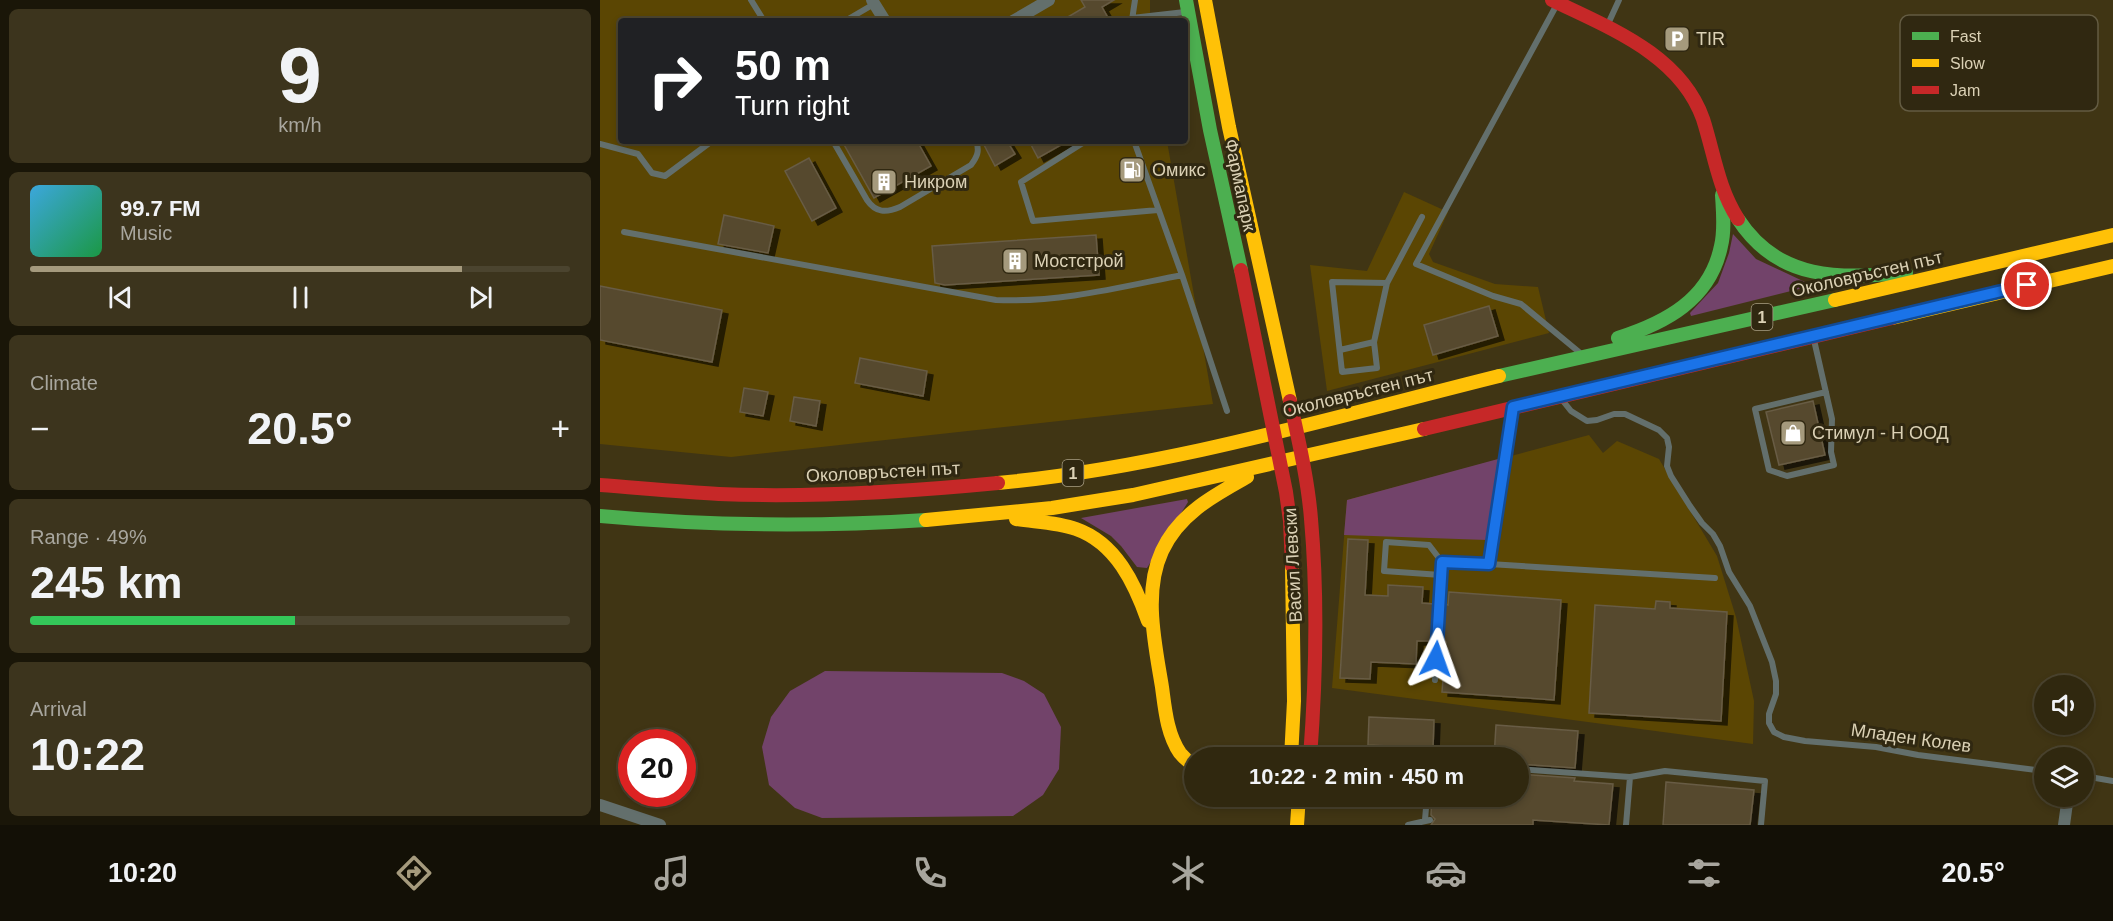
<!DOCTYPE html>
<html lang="en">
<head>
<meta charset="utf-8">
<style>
  body { margin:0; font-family:Arial,sans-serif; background:#3c341d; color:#f1f3f6; height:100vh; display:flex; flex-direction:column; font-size:22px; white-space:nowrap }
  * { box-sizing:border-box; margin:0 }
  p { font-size:20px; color:#a8a69e }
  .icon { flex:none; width:33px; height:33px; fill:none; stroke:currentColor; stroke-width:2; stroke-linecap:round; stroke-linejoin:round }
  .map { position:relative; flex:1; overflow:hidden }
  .side { display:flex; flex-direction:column; gap:9px; padding:9px; background:#1a1608; width:600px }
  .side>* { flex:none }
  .top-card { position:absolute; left:18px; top:18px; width:570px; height:126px; border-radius:6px; box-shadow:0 3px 9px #0003,0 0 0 2px #4b442f; background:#202124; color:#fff; overflow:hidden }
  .buttons { position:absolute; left:1434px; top:675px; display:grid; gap:12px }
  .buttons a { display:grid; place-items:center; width:60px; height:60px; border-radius:50%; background:#30280f; box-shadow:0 3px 9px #0003,0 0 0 2px #4b442f; font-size:30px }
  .speed { position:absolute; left:18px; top:729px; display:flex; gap:12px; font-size:30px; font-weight:700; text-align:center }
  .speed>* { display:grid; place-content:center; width:78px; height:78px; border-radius:50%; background:#30280f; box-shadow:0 3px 9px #0003,0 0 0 2px #4b442f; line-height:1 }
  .speed .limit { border:9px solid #d22; background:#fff; color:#111 }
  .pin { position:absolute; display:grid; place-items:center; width:51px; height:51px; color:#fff; margin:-26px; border:3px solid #fff; border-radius:50%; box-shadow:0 2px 6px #0007 }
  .me { position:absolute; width:66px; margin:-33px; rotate:4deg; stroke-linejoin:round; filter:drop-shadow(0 0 4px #0008) }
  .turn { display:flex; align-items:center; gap:21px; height:126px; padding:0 18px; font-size:27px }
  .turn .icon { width:78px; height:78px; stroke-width:2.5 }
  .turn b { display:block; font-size:42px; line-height:51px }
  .big { font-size:45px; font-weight:700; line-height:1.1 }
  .side .widget { flex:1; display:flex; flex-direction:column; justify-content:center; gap:9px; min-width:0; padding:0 21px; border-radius:9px; background:#3c341d }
  .side .dial { align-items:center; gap:0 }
  .dial b { font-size:78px; line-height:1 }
  .song { display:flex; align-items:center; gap:18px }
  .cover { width:72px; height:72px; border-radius:9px; background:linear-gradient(135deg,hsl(200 70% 55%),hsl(140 70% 35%)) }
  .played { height:6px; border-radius:3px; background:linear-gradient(90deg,#a59a7d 80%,#4b442f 80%) }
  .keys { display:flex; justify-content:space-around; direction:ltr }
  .heat { display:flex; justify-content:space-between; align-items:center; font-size:33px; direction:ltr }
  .charge { height:9px; border-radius:4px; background:linear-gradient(90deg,#34c759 49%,#4b442f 0) }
  .trip { position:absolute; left:584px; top:747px; width:345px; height:60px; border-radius:30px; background:#30280f; box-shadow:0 3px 9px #0003,0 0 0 2px #4b442f; font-weight:700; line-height:60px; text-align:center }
  .tab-bar { display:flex; height:96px; justify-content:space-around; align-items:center; background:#131006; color:#a8a69e }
  .tab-bar .icon { width:42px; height:42px }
  .tab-bar .on { color:#a59a7d }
  .tab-bar b { font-size:27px; color:#f1f3f6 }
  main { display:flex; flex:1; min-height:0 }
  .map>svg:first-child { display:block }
</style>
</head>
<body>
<main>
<section class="side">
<div class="widget dial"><b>9</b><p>km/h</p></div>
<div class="widget">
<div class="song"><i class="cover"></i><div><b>99.7 FM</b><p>Music</p></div></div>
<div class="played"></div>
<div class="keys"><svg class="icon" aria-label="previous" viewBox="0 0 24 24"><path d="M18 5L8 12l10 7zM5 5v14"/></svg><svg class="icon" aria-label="pause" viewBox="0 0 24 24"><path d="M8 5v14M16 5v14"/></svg><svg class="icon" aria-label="next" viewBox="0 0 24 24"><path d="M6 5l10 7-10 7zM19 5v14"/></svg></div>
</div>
<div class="widget"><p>Climate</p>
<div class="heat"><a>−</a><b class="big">20.5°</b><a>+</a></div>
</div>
<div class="widget"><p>Range · 49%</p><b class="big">245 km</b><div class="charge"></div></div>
<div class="widget"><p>Arrival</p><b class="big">10:22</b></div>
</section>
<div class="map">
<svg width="1513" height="825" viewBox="0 0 1513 825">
  <defs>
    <filter id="shadow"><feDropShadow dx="6" dy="4" stdDeviation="0" flood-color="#0009"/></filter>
  </defs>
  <rect width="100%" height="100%" fill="#403514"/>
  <path fill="#5b4603" d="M 0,0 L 550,0 L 550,21 L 21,21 L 21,141 L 567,141 L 613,404 L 131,457 L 0,444 Z
    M 804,192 L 848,212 L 829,254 L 833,262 L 895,284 L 938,287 L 949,333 L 727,391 L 710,265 L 767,271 Z
    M 989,435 L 1003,453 L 1017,441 L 1059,459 L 1117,556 L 1136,617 L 1154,701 L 1153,744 L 732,688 L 747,500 Z"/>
  <path fill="#72436a" d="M 1133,234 L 1156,259 L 1205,282 L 1203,288 L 1091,316 L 1090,313 L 1118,283 L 1129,253 Z
    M 898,459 L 887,540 L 744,535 L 747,500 Z
    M 587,499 L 588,502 L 547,568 L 537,567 L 521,546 L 511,536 L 481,518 Z
    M 225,671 L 402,673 L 424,681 L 444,694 L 461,727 L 459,769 L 443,795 L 413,816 L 222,818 L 195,808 L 169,785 L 162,747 L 171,717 L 190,691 Z"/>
  <path fill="#56492f" stroke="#685c44" stroke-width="1.5" filter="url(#shadow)" d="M 481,0 L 514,0 L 502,7 L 507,16 L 497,21 L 461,21 L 485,7 Z
    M 242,141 L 317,141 L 331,166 L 274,198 Z
    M 382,141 L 407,141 L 415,154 L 395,166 Z
    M 429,141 L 468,141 L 438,158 Z
    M 209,158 L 236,208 L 212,221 L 185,171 Z
    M 124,215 L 174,226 L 168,253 L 118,244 Z
    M 496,235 L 499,275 L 345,285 L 335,283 L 332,246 Z
    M 0,286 L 122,310 L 112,362 L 0,340 Z
    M 889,306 L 898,336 L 833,355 L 824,325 Z
    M 260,358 L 327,371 L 323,396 L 255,383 Z
    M 144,388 L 168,392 L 163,416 L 140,412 Z
    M 194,397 L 220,401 L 216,426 L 190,421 Z
    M 1213,401 L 1225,455 L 1179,465 L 1166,412 Z
    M 748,539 L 768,540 L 765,595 L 788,596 L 788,585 L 823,587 L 822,603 L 834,604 L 832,641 L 817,641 L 816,664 L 771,662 L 770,679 L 740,678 Z
    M 849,592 L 961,600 L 954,700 L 842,692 L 846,642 L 843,642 L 845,604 L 848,605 Z
    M 1056,601 L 1070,602 L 1070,608 L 1127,612 L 1121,721 L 989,713 L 995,605 L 1055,609 Z
    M 769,717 L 834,720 L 833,748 L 768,745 Z
    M 896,725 L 978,731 L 975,768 L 918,764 L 918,758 L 894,758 Z
    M 918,774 L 975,778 L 974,781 L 1013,784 L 1009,825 L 933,820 L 933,825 L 831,825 L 835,819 L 831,815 L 832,796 L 918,796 Z
    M 1066,782 L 1154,790 L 1150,825 L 1063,825 Z"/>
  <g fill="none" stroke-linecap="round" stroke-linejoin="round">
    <path stroke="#636f6c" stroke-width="6" d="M 151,0 L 164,21
      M 956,6 L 816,264 L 893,296 L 921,304 L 979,352
      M 532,18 L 585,12
      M 532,20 L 535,0
      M 245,21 L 274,4
      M 1008,24 L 1019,0
      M 233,141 L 267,200 C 276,213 286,213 300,207 L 371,165 C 377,157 380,151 376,141
      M 486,141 L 421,182 L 433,221 L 558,210
      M 0,144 L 38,154 L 52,173 L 65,176 L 112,141
      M 24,232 L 396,300 C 459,303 521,287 582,275 L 534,141
      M 582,275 L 627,411
      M 1214,340 L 1232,419 L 1231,452 L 1234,465 L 1187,476 L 1169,470 L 1155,409 L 1226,392
      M 774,342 L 787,283 L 822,217
      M 740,350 L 774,342 L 777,368 L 742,372 L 732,282 L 787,283
      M 963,401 L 971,411 L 987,421 L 997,420 L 1014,414 L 1025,414 L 1059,430 L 1067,438 L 1069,447 L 1067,466 L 1071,476 L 1090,506 L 1102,523 L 1113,534 L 1120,546 L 1129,572 L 1150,606 L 1172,662 L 1176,681 L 1176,694 L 1169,714 L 1169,723 L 1174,732 L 1184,737 L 1205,741 L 1276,747 L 1318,755 L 1444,771
      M 912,412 L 889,564 L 1115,578
      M 841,575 L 784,571 L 786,542 L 829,545 L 842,562
      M 835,680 L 842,562 L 889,564
      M 918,769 L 1030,777 L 1026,825
      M 1484,776 L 1513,781
      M 1030,777 L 1065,771 L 1165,781 L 1161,825
      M 825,820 L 827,796
      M 808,825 L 830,820"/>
    <path stroke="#636f6c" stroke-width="12" d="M 272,0 L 285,21
      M 413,21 L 449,0
      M 0,805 L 60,825
      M 1464,825 L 1468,796"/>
    <path stroke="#4caf50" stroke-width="14" d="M 586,0 L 610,130 L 641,270
      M 1138,219 C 1179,282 1240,278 1306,273
      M 1018,338 C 1065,323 1110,300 1121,246 C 1125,230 1123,212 1122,195
      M 899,376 L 1235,300
      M 0,516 C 109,526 217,527 326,520
      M 684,758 L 691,749"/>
    <path stroke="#ffc107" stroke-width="14" d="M 605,0 L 629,127 L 690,401
      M 1235,300 L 1513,235
      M 1292,318 L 1513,266
      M 398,483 C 567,467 734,417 899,376
      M 416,519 C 436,522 457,522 476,529 C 516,543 535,584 548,621
      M 326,520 L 452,508 L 533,495 L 824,429
      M 691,758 L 694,701 L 692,566
      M 594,765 C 589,762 584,758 580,753 C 567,734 565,709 562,687 C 555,644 543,592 562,551 C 579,514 613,496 647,477
      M 697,825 L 699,796"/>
    <path stroke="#c62828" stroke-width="14" d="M 952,0 C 1009,28 1080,54 1103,119 C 1114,153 1118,188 1138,219
      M 641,270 L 686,492 L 690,521 L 692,566
      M 690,401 C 698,438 708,480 711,519 C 718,598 716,679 710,758
      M 824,429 L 1292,318
      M 0,485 C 40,488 79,492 119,494 C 212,498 305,492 398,483"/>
  </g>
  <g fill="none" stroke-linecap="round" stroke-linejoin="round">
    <defs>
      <path id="route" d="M 836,659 L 842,562 L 889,564 L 913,407 L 1427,285"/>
    </defs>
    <use href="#route" stroke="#114b97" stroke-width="15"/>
    <use href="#route" stroke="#1a73e8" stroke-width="10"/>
  </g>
  <defs>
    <symbol id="parking-square" viewBox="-11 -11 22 22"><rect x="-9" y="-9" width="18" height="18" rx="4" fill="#a59a7d" stroke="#302811"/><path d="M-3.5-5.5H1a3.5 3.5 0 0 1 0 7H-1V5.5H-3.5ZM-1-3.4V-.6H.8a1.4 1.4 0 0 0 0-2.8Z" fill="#fff"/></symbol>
    <symbol id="fuel-square" viewBox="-11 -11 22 22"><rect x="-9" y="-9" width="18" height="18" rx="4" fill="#a59a7d" stroke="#302811"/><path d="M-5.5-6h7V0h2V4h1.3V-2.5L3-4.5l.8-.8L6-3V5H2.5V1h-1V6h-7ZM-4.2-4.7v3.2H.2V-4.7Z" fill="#fff"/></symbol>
    <symbol id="building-square" viewBox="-11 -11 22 22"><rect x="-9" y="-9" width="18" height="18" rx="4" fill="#a59a7d" stroke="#302811"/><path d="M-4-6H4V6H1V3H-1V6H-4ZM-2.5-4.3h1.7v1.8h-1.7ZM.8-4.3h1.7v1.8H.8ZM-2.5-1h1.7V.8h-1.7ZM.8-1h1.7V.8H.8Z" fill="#fff"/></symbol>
    <symbol id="shop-square" viewBox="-11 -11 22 22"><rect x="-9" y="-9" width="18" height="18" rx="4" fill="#a59a7d" stroke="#302811"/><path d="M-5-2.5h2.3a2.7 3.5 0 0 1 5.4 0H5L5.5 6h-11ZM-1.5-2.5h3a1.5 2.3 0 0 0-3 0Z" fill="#fff"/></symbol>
  </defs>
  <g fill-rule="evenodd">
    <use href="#parking-square" x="1062" y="24" width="30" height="30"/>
    <use href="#fuel-square" x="517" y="155" width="30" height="30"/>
    <use href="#building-square" x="269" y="167" width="30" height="30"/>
    <use href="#building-square" x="400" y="246" width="30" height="30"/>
    <use href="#shop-square" x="1178" y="418" width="30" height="30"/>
  </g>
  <g text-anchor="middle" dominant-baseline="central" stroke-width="6" stroke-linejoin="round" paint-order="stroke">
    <g fill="#302811" stroke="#a89e84" stroke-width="1.5">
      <rect x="1151.5" y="304" width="21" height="26" rx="4.5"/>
      <rect x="462.5" y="460" width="21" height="26" rx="4.5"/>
    </g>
    <g font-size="16" font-weight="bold" fill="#dbd1b5">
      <text x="1162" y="317">1</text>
      <text x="473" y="473">1</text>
    </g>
    <g font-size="18" fill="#dbd1b5" stroke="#302811" text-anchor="start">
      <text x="1096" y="39">TIR</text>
      <text x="552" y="170">Омикс</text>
      <text x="304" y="182">Никром</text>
      <text x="434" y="261">Мостстрой</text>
      <text x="1212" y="433">Стимул - Н ООД</text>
    </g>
    <g font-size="18" fill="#dbd1b5" stroke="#302811">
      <text transform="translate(640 185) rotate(78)">Фармапарк</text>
      <text transform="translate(1267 274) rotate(-13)">Околовръстен път</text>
      <text transform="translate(758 393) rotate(-14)">Околовръстен път</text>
      <text transform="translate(283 472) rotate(-3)">Околовръстен път</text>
      <text transform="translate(693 565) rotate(-93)">Васил Левски</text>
      <text transform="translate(1311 738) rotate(8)">Младен Колев</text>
    </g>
  </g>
  <rect x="1300" y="15" width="198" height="96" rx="9" fill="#302811" stroke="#635b42" stroke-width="1.5"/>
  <rect x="1312" y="32" width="27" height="8" fill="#4caf50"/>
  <rect x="1312" y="59" width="27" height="8" fill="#ffc107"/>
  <rect x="1312" y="86" width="27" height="8" fill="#c62828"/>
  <g font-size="16" fill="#dbd1b5">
    <text x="1350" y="42">Fast</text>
    <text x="1350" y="69">Slow</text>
    <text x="1350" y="96">Jam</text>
  </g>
</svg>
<div class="buttons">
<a><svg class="icon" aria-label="sound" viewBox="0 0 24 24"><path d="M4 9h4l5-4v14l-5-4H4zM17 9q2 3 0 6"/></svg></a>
<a><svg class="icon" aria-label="layers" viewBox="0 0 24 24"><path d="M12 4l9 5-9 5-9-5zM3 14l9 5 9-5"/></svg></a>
</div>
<div class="speed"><div class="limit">20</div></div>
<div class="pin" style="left:1427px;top:285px;background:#d93025"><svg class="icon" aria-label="arrive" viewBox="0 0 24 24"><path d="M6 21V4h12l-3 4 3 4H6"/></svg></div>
<svg class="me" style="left:836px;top:659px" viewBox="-20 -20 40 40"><path d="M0-17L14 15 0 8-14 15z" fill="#1a73e8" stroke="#fff" stroke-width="4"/></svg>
<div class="trip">10:22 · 2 min · 450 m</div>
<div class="top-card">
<div class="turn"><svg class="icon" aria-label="right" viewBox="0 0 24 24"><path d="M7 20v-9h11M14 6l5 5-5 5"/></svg><div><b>50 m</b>Turn right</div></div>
</div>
</div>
</main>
<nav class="tab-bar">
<b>10:20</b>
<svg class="icon on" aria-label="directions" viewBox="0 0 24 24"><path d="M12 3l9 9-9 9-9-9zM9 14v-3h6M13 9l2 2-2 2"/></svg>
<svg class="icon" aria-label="music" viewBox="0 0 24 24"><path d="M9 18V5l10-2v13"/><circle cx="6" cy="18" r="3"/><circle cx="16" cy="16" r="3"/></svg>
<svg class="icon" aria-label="phone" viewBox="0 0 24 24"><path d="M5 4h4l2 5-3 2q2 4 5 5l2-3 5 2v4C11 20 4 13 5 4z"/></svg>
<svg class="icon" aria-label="climate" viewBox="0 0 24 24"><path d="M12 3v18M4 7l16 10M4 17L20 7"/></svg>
<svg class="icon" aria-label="car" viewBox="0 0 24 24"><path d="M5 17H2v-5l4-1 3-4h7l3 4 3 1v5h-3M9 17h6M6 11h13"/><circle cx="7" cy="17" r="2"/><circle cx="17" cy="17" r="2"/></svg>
<svg class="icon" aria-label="filters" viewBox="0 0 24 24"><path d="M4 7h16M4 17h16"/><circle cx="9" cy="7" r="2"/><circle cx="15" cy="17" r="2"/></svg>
<b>20.5°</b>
</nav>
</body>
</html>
